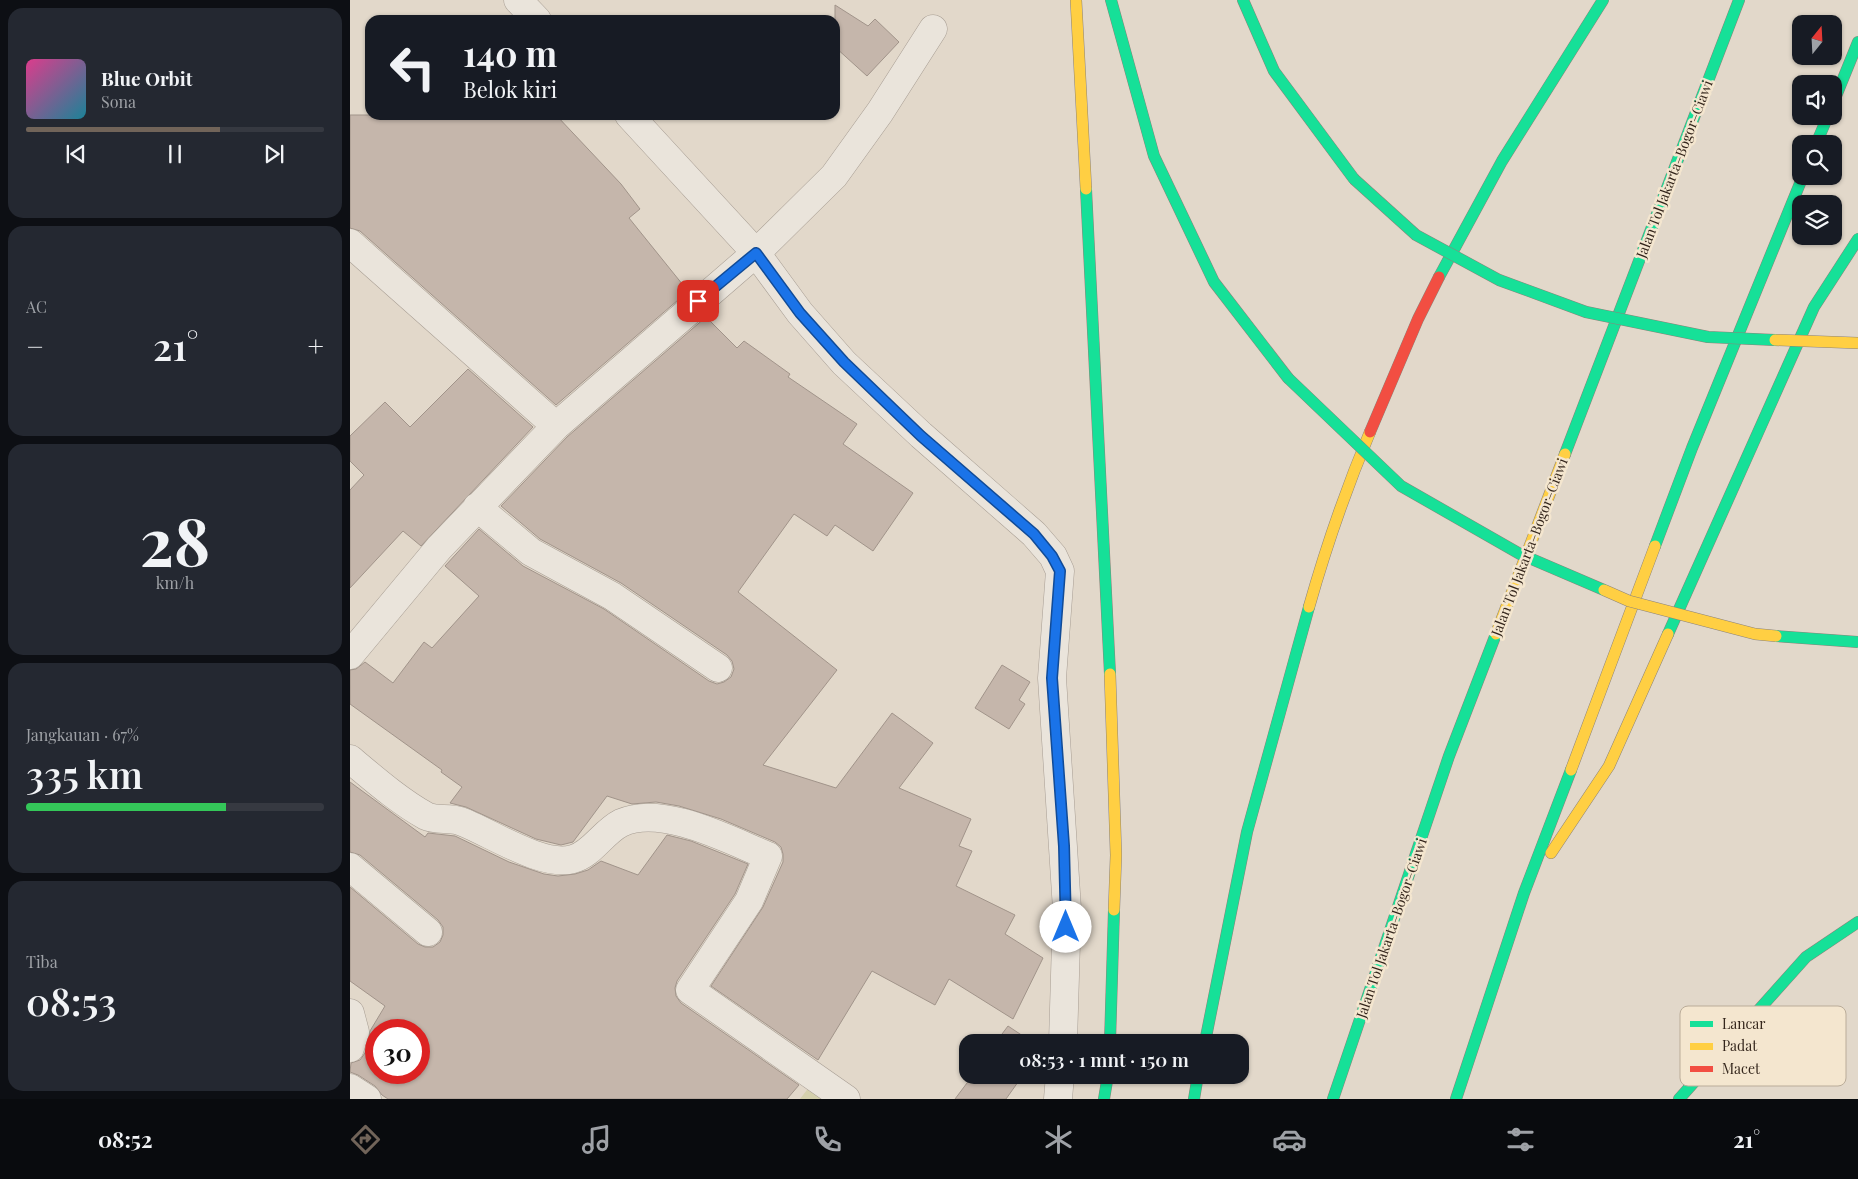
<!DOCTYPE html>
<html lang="id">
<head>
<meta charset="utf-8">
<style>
  body { margin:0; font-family:"Playfair Display",serif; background:#242831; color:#f1f3f6; height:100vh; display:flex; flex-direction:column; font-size:19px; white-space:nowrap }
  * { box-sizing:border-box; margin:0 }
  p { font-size:16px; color:#9ea1a6 }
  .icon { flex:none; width:28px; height:28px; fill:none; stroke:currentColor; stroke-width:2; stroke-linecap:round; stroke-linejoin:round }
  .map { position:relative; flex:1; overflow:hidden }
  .side { display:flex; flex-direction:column; gap:8px; padding:8px; background:#0d0f14; width:350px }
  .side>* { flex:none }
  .top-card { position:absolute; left:15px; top:15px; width:475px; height:105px; border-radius:15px; box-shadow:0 1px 4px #0004; background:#171b24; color:#f1f3f6; overflow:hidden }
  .needle { width:32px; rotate:18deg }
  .tools { position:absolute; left:1442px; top:15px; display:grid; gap:10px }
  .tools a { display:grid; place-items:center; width:50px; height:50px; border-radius:10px; background:#171b24; box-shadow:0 1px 4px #0004; font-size:25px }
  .speed { position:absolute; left:15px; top:1019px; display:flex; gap:10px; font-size:25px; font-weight:700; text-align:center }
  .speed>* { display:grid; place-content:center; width:65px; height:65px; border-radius:50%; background:#171b24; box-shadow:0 1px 4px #0004; line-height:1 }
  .speed .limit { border:8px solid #d22; background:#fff; color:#111 }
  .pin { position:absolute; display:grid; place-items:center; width:42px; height:42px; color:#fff; margin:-21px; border-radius:10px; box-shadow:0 2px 8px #0006 }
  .me { position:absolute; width:55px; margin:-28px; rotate:0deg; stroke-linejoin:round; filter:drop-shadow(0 0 4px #0008) }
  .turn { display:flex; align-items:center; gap:18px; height:105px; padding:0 15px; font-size:22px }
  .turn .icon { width:65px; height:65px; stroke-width:2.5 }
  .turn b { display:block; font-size:35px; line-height:42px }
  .big { font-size:38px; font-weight:600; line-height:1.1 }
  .side .widget { flex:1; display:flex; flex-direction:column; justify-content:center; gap:8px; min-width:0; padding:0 18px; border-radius:15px; background:#242831 }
  .side .dial { align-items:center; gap:0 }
  .dial b { font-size:65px; line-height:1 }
  .song { display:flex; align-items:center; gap:15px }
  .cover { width:60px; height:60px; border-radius:8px; background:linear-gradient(135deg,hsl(330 70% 55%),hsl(190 70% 35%)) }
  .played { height:5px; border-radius:2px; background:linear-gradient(90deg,#716459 65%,#363941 65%) }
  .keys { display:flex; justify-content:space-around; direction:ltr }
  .heat { display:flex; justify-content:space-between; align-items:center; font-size:28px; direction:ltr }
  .charge { height:8px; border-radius:4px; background:linear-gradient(90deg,#34c759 67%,#363941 0) }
  .trip { position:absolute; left:609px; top:1034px; width:290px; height:50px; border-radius:15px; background:#171b24; box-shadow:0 1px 4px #0004; font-weight:600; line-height:50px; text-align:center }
  .menu { display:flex; height:80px; justify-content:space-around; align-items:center; background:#090b0e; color:#9ea1a6 }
  .menu .icon { width:35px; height:35px }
  .menu .selected { color:#716459 }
  .menu b { font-size:22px; color:#f1f3f6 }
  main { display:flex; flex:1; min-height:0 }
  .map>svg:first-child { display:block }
</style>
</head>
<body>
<main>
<section class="side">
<div class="widget">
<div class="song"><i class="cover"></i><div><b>Blue Orbit</b><p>Sona</p></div></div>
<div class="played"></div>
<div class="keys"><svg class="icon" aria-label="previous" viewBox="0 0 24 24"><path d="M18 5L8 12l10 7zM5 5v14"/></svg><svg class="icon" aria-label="pause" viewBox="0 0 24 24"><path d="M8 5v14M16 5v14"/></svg><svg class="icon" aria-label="next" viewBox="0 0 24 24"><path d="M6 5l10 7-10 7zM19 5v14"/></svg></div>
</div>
<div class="widget"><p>AC</p>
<div class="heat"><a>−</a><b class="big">21°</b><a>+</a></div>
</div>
<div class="widget dial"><b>28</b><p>km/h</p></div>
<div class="widget"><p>Jangkauan · 67%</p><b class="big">335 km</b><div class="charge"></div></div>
<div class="widget"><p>Tiba</p><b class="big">08:53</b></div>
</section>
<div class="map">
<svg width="1508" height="1099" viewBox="0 0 1508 1099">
  <rect width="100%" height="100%" fill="#e2d8ca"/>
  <path fill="#d4d0ac" d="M 463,1082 L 488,1099 L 450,1099 Z"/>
  <path fill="#c5b6ab" stroke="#a1948a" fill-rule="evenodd" d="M 485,5 L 518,26 L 525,19 L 549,42 L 517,76 L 485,47 Z
    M 0,115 L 206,115 L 271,184 L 290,209 L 279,218 L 333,285 L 329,288 L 335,294 L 206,405 L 10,231 L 0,228 Z
    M 356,317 L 387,348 L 394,341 L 440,374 L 438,377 L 507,424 L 493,444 L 563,493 L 523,551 L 485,525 L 477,536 L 444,514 L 388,592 L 487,670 L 413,765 L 486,788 L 542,713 L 583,743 L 549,788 L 621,819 L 609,846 L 622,851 L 606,886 L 665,915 L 655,934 L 693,958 L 663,1019 L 599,979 L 585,1005 L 522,971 L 468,1060 L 361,986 L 413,907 L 433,862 L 433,854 L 431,847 L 425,842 L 371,819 L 329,806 L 306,802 L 282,804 L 257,796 L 223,842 L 211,845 L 186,839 L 116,807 L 100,803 L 112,787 L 91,772 L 92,770 L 0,704 L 0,670 L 6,669 L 15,662 L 43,683 L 74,642 L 82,648 L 129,596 L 95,566 L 129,529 L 173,566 L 254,609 L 359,681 L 367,684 L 374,682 L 381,677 L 384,669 L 382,661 L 377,655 L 271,583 L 190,539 L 151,506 L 217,437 Z
    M 118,369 L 183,427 L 71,546 L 53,531 L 0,588 L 0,490 L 14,475 L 0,461 L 0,436 L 35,402 L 60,427 Z
    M 652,665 L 680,682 L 669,700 L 675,704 L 659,729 L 625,708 Z
    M 0,782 L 75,837 L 78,833 L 105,836 L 159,862 L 194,874 L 208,876 L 225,874 L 238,870 L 251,861 L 288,875 L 317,835 L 341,841 L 398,864 L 385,894 L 327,981 L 325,988 L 326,996 L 331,1003 L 449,1085 L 437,1099 L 38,1099 L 32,1095 L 25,1086 L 8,1075 L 0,1072 L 1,1063 L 10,1060 L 15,1053 L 20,1031 L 35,1006 L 0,981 L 0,887 L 68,944 L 75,947 L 83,947 L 90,942 L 93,935 L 93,927 L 88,920 L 10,855 L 0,852 ZM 26,1030 L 69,1030 L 69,1072 L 26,1072 Z
    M 658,1026 L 682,1042 L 646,1042 Z
    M 623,1075 L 673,1075 L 656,1099 L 605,1099 Z"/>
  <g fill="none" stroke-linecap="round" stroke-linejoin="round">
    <defs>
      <path id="street" d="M 168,0 L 187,20
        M 279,115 L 406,253 L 450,313 L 494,363 L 571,435 L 684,534 L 703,556 L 710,571 L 702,678 L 717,909 L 713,1042
        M 0,243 L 206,426
        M 127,507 L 181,552 L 262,596 L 368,668
        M 0,655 L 89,548 L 206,426 L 406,253 L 484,176 L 530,112 L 583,29
        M 0,759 C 24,779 49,801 76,816 C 86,821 99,817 110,821 C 138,831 192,868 223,859 C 242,854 253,832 271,823 C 312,804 379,840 418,856 L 399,901 L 340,990 L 496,1099
        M 0,867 L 78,932
        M 0,1013 L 5,1032 L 0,1048
        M 0,1088 L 17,1099
        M 708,1099 L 710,1075"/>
      <path id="fast" d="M 761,0 L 804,156 L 864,282 L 938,378
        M 893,0 L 924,71 L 1004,179
        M 1484,101 L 1508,42
        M 1466,144 L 1478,116
        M 736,189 L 760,674
        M 1089,277 L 1152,161 L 1253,0
        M 1215,454 L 1389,0
        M 1305,546 L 1342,448 L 1453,176
        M 1318,634 L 1464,307 L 1508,239
        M 760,1042 L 764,910
        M 855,1042 L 897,832 L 959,607
        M 754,1099 L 758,1075
        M 844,1099 L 848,1075
        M 983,1099 L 1099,756 L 1146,634
        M 1106,1099 L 1174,893 L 1221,770
        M 1329,1099 L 1456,957 L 1508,922"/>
      <path id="slow" d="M 726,0 L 736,189
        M 959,607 C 976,547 996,489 1020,432
        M 1146,634 L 1215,454
        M 760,674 L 766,855 L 764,910
        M 1221,770 L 1305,546
        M 1201,853 L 1259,766 L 1318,634"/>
      <path id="jam" d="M 1020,432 L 1068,319 L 1089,277"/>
    </defs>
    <use href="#street" stroke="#a79d93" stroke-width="29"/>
    <use href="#fast" stroke="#8c837a" stroke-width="12"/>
    <use href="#slow" stroke="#8c837a" stroke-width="12"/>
    <use href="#jam" stroke="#8c837a" stroke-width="12"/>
    <use href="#street" stroke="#eae4db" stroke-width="28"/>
    <use href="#fast" stroke="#16e098" stroke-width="11"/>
    <use href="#slow" stroke="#ffcf43" stroke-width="11"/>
    <use href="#jam" stroke="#f24e42" stroke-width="11"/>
    <defs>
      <path id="fast-bridge" d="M 1004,179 L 1066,235 L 1149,280 L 1236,312 L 1358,337 L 1425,340
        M 938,378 L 1051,486 L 1170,554 L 1254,590
        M 1426,636 L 1508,642"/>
      <path id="slow-bridge" d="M 1425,340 L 1508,343
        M 1254,590 L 1279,601 L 1405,634 L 1426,636"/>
    </defs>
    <use href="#fast-bridge" stroke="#8c837a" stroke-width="12" stroke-linecap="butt"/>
    <use href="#slow-bridge" stroke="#8c837a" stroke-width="12" stroke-linecap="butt"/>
    <use href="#fast-bridge" stroke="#16e098" stroke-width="11"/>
    <use href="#slow-bridge" stroke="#ffcf43" stroke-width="11"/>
  </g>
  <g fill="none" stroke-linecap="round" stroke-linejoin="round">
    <defs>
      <path id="route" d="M 348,301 L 406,253 L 450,313 L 494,362 L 571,436 L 684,534 L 702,556 L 710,571 L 702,678 L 714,846 L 716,927"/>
    </defs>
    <use href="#route" stroke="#114b97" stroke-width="12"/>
    <use href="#route" stroke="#1a73e8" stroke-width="9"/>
  </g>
  <g text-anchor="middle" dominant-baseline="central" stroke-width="5" stroke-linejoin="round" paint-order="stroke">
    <g font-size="14" fill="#34261c" stroke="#f4e6cf">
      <text transform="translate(1324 169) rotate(-69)">Jalan Tol Jakarta–Bogor–Ciawi</text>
      <text transform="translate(1179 547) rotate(-69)">Jalan Tol Jakarta–Bogor–Ciawi</text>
      <text transform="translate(1041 928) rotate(-71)">Jalan Tol Jakarta–Bogor–Ciawi</text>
    </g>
  </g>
  <rect x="1330" y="1006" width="166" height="80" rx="8" fill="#f4e6cf" stroke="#baac99" stroke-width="1"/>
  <rect x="1340" y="1021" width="23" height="6" fill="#16e098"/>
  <rect x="1340" y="1043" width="23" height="7" fill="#ffcf43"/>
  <rect x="1340" y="1066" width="23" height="6" fill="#f24e42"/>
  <g font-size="14" fill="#34261c">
    <text x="1372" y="1029">Lancar</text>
    <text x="1372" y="1051">Padat</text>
    <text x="1372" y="1074">Macet</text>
  </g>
</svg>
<div class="tools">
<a><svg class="needle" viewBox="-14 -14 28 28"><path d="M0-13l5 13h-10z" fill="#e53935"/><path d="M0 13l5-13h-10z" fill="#9ea1a6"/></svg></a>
<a><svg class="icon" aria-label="sound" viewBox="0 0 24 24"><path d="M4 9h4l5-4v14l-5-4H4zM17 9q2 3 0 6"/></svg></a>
<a><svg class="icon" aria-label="search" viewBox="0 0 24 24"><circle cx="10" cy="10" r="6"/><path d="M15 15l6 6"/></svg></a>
<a><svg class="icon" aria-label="layers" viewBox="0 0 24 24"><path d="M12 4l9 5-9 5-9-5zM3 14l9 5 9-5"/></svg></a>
</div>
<div class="speed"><div class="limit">30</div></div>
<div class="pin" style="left:348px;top:301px;background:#d93025"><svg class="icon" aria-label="arrive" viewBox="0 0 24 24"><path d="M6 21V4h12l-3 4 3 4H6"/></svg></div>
<svg class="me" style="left:716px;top:927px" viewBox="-20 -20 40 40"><circle r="19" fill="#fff"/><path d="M0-13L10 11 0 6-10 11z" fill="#1a73e8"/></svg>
<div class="trip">08:53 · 1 mnt · 150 m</div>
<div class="top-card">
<div class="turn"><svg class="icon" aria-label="left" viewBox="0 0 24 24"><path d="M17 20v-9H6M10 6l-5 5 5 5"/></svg><div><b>140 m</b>Belok kiri</div></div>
</div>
</div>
</main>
<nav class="menu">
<b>08:52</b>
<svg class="icon selected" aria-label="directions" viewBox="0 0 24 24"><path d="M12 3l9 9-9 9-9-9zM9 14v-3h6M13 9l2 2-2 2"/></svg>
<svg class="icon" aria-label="music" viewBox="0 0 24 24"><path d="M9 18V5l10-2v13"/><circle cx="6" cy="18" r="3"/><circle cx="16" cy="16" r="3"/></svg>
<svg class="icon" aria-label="phone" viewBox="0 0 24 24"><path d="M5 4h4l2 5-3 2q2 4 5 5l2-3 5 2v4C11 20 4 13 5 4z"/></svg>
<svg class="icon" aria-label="climate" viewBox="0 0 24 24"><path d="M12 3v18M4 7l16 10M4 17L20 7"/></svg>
<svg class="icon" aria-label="car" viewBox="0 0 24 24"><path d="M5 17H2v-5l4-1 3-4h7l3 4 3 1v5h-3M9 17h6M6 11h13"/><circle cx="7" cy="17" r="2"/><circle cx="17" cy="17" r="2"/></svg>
<svg class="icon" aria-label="filters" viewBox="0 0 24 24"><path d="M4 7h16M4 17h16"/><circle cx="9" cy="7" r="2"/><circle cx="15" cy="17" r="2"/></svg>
<b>21°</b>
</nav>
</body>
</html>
